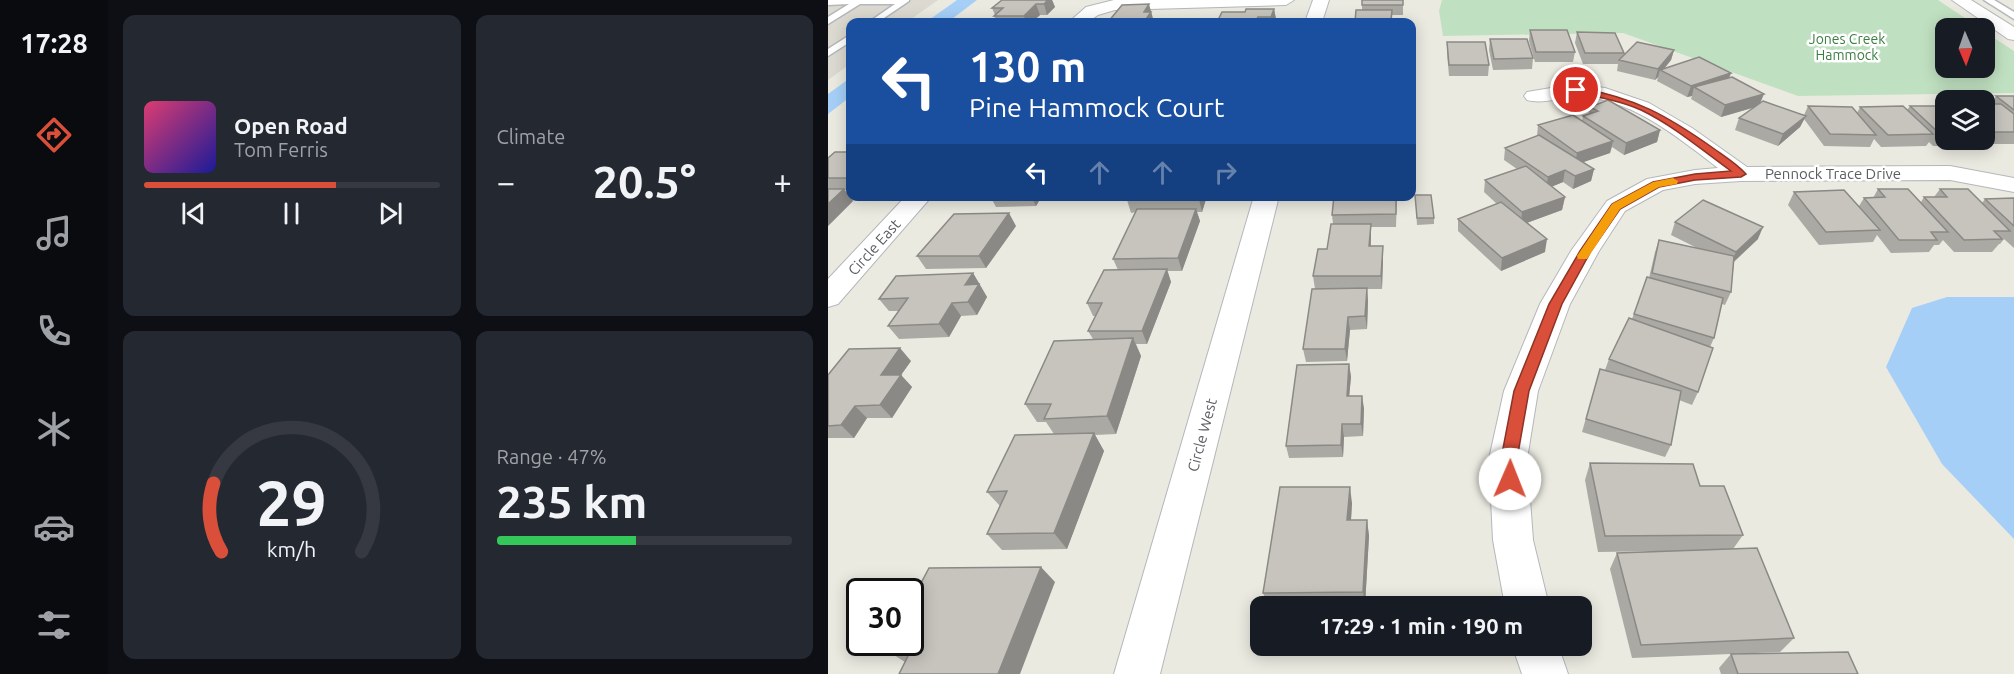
<!DOCTYPE html>
<html lang="en">
<head>
<meta charset="utf-8">
<style>
  body { margin:0; font-family:Ubuntu,sans-serif; background:#242831; color:#f1f3f6; height:100vh; display:flex; flex-direction:column; font-size:22px; white-space:nowrap }
  * { box-sizing:border-box; margin:0 }
  p { font-size:20px; color:#9ea1a6 }
  .icon { flex:none; width:33px; height:33px; fill:none; stroke:currentColor; stroke-width:2; stroke-linecap:round; stroke-linejoin:round }
  .map { position:relative; flex:1; overflow:hidden }
  .drawer { display:flex; flex-direction:column; gap:15px; padding:15px; background:#0d0f14; width:720px }
  .drawer>* { flex:none }
  .guide { position:absolute; left:18px; top:18px; width:570px; height:183px; border-radius:12px; box-shadow:0 3px 15px #0003; background:#1a4fa0; color:#fff; overflow:hidden }
  .needle { width:39px; rotate:178deg }
  .buttons { position:absolute; left:1107px; top:18px; display:grid; gap:12px }
  .buttons a { display:grid; place-items:center; width:60px; height:60px; border-radius:12px; background:#171b24; box-shadow:0 3px 15px #0003; font-size:30px }
  .speed { position:absolute; left:18px; top:578px; display:flex; gap:12px; font-size:30px; font-weight:700; text-align:center }
  .speed>* { display:grid; place-content:center; width:78px; height:78px; border-radius:50%; background:#171b24; box-shadow:0 3px 15px #0003; line-height:1 }
  .speed .limit { border:3px solid #111; border-radius:9px; background:#fff; color:#111 }
  .pin { position:absolute; display:grid; place-items:center; width:51px; height:51px; color:#fff; margin:-26px; border:3px solid #fff; border-radius:50%; box-shadow:0 2px 6px #0007 }
  .me { position:absolute; width:66px; margin:-33px; rotate:1deg; stroke-linejoin:round; filter:drop-shadow(0 0 4px #0008) }
  .turn { display:flex; align-items:center; gap:21px; height:126px; padding:0 24px; font-size:27px }
  .turn .icon { width:78px; height:78px; stroke-width:2.5 }
  .turn b { display:block; font-size:42px; line-height:51px }
  .lanes { display:flex; align-items:center; height:57px; padding:0 24px; background:#0003; justify-content:center; gap:30px; direction:ltr }
  .lanes .off { opacity:.35 }
  .big { font-size:45px; font-weight:700; line-height:1.1 }
  .drawer .card { flex:1; display:flex; flex-direction:column; justify-content:center; gap:9px; min-width:0; padding:0 21px; border-radius:12px; background:#242831 }
  .drawer .dial { align-items:center; gap:0 }
  .dial svg { height:156px; overflow:visible; fill:none; stroke:#363941; stroke-width:7; stroke-linecap:round; text-anchor:middle }
  .dial text { fill:#f1f3f6; stroke:none }
  .song { display:flex; align-items:center; gap:18px }
  .cover { width:72px; height:72px; border-radius:9px; background:linear-gradient(135deg,hsl(340 70% 55%),hsl(240 70% 35%)) }
  .played { height:6px; border-radius:3px; background:linear-gradient(90deg,#d94f3a 65%,#363941 65%) }
  .keys { display:flex; justify-content:space-around; direction:ltr }
  .heat { display:flex; justify-content:space-between; align-items:center; font-size:33px; direction:ltr }
  .charge { height:9px; border-radius:4px; background:linear-gradient(90deg,#34c759 47%,#363941 0) }
  .drawer .tiles { flex:1; display:grid; gap:15px; grid-template-columns:repeat(2,1fr) }
  .trip { position:absolute; left:422px; top:596px; width:342px; height:60px; border-radius:12px; background:#171b24; box-shadow:0 3px 15px #0003; font-weight:700; line-height:60px; text-align:center }
  main { display:flex; flex:1; min-height:0 }
  .dock { display:flex; flex-direction:column; width:108px; justify-content:space-around; align-items:center; background:#090b0e; color:#9ea1a6 }
  .dock .icon { width:42px; height:42px }
  .dock .current { color:#d94f3a }
  .dock b { font-size:27px; color:#f1f3f6 }
  .map>svg:first-child { display:block }
</style>
</head>
<body>
<main>
<nav class="dock">
<b>17:28</b>
<svg class="icon current" aria-label="directions" viewBox="0 0 24 24"><path d="M12 3l9 9-9 9-9-9zM9 14v-3h6M13 9l2 2-2 2"/></svg>
<svg class="icon" aria-label="music" viewBox="0 0 24 24"><path d="M9 18V5l10-2v13"/><circle cx="6" cy="18" r="3"/><circle cx="16" cy="16" r="3"/></svg>
<svg class="icon" aria-label="phone" viewBox="0 0 24 24"><path d="M5 4h4l2 5-3 2q2 4 5 5l2-3 5 2v4C11 20 4 13 5 4z"/></svg>
<svg class="icon" aria-label="climate" viewBox="0 0 24 24"><path d="M12 3v18M4 7l16 10M4 17L20 7"/></svg>
<svg class="icon" aria-label="car" viewBox="0 0 24 24"><path d="M5 17H2v-5l4-1 3-4h7l3 4 3 1v5h-3M9 17h6M6 11h13"/><circle cx="7" cy="17" r="2"/><circle cx="17" cy="17" r="2"/></svg>
<svg class="icon" aria-label="filters" viewBox="0 0 24 24"><path d="M4 7h16M4 17h16"/><circle cx="9" cy="7" r="2"/><circle cx="15" cy="17" r="2"/></svg>
</nav>
<section class="drawer">
<div class="tiles">
<div class="card">
<div class="song"><i class="cover"></i><div><b>Open Road</b><p>Tom Ferris</p></div></div>
<div class="played"></div>
<div class="keys"><svg class="icon" aria-label="previous" viewBox="0 0 24 24"><path d="M18 5L8 12l10 7zM5 5v14"/></svg><svg class="icon" aria-label="pause" viewBox="0 0 24 24"><path d="M8 5v14M16 5v14"/></svg><svg class="icon" aria-label="next" viewBox="0 0 24 24"><path d="M6 5l10 7-10 7zM19 5v14"/></svg></div>
</div>
<div class="card"><p>Climate</p>
<div class="heat"><a>−</a><b class="big">20.5°</b><a>+</a></div>
</div>
<div class="card dial"><svg viewBox="0 0 100 80">
<path d="M14 69A42 42 0 1 1 86 69"/>
<path d="M14 69A42 42 0 0 1 10 34" stroke="#d94f3a"/>
<text x="50" y="56" font-size="32" font-weight="700">29</text>
<text x="50" y="72" font-size="11">km/h</text>
</svg></div>
<div class="card"><p>Range · 47%</p><b class="big">235 km</b><div class="charge"></div></div>
</div>
</section>
<div class="map">
<svg width="1186" height="674" viewBox="0 0 1186 674">
  <rect width="100%" height="100%" fill="#ebeae1"/>
  <path fill="#dbd9d0" d="M 0,0 L 110,0 L 79,22 L 22,22 L 22,64 L 0,80 Z"/>
  <path fill="#c0e1c1" d="M 614,0 L 1110,0 L 1152,28 L 1118,28 L 1118,68 L 1156,68 L 1157,32 L 1186,51 L 1186,93 L 970,96 L 795,33 L 615,36 L 611,11 Z"/>
  <path fill="#a6cff7" d="M 129,0 L 149,0 L 120,22 L 98,22 Z
    M 22,78 L 22,97 L 0,114 L 0,94 Z
    M 1119,297 L 1186,297 L 1186,539 L 1114,464 L 1058,367 L 1084,308 Z"/>
  <g fill="none" stroke-linecap="round" stroke-linejoin="round">
    <defs>
      <path id="lane" d="M 0,0 L 81,0 L 81,1 L 50,22 L 41,22 L 67,4 L 32,4 L 0,24 L 0,17 L 21,4 L 0,5 Z
        M 1156,0 L 1166,0 L 1186,12 L 1186,19 Z
        M 22,35 L 22,42 L 0,56 L 0,49 Z"/>
      <path id="street" d="M 286,0 L 466,0 L 458,5 L 287,10 L 270,15 L 260,22 L 241,22 L 258,7 Z
        M 485,0 L 501,0 L 494,22 L 477,22 Z
        M 1124,0 L 1143,0 L 1186,27 L 1186,40 L 1180,39 Z
        M 747,84 L 777,88 L 821,103 L 864,128 L 919,167 L 1122,166 L 1186,178 L 1186,192 L 1122,180 L 913,181 L 867,184 L 835,190 L 797,211 L 771,251 L 742,304 L 710,391 L 699,459 L 705,540 L 721,606 L 677,606 L 665,540 L 661,459 L 676,391 L 712,304 L 743,251 L 779,201 L 819,179 L 867,170 L 890,168 C 852,139 808,102 758,97 C 738,95 717,105 699,100 L 696,96 L 699,92 Z
        M 78,196 L 104,196 L 10,304 L 0,307 L 0,279 Z
        M 426,196 L 451,196 L 332,674 L 286,674 Z
        M 684,645 L 730,645 L 740,674 L 694,674 Z"/>
    </defs>
    <use href="#lane" stroke="#b4b7bb" stroke-width="3"/>
    <use href="#street" stroke="#b4b7bb" stroke-width="2"/>
    <use href="#lane" fill="#fff" fill-rule="evenodd"/>
    <use href="#street" fill="#fff" fill-rule="evenodd"/>
  </g>
  <path fill="#aba9a3" d="M 224,0 L 227,7 L 219,15 L 212,15 L 204,22 L 169,22 L 166,16 L 167,15 L 164,8 Z
    M 575,0 L 575,15 L 564,15 L 564,22 L 527,22 L 534,10 L 534,5 Z
    M 446,9 L 448,19 L 447,22 L 389,22 L 417,12 Z
    M 702,30 L 747,52 L 745,62 L 707,62 L 701,41 Z
    M 749,32 L 796,53 L 796,55 L 846,50 L 843,60 L 837,68 L 901,78 L 932,103 L 976,115 L 980,106 L 1029,113 L 1032,107 L 1079,110 L 1082,106 L 1118,106 L 1118,140 L 1156,140 L 1156,104 L 1163,104 L 1168,96 L 1186,96 L 1186,144 L 1156,144 L 1153,141 L 1150,146 L 1105,146 L 1101,142 L 1098,146 L 1053,147 L 1046,139 L 1042,147 L 996,146 L 976,119 L 972,127 L 950,146 L 907,130 L 911,118 L 927,107 L 893,117 L 863,99 L 864,96 L 859,97 L 829,81 L 830,77 L 827,80 L 789,71 L 790,64 L 755,64 L 747,43 Z
    M 662,39 L 705,58 L 704,69 L 665,70 L 661,50 Z
    M 619,42 L 661,65 L 660,76 L 621,76 L 619,53 Z
    M 762,107 L 832,130 L 829,142 L 796,155 L 784,147 L 782,153 L 755,162 L 766,169 L 763,181 L 745,189 L 735,182 L 723,187 L 737,197 L 734,210 L 698,223 L 717,252 L 673,271 L 630,231 L 630,219 L 669,204 L 656,192 L 657,180 L 689,169 L 676,160 L 677,148 L 709,136 L 710,125 L 754,121 L 755,116 L 760,115 Z
    M 22,149 L 22,190 L 17,190 L 25,201 L 0,226 L 0,158 L 19,152 Z
    M 1050,189 L 1093,202 L 1096,197 L 1106,197 L 1112,189 L 1154,203 L 1157,199 L 1186,198 L 1186,248 L 1176,239 L 1172,244 L 1171,244 L 1164,252 L 1126,252 L 1115,240 L 1111,245 L 1106,245 L 1101,252 L 1063,253 L 1049,235 L 1045,242 L 991,245 L 960,205 L 966,192 L 1031,206 L 1036,198 L 1045,198 Z
    M 587,195 L 606,218 L 606,224 L 589,225 Z
    M 162,196 L 214,196 L 208,206 L 168,207 Z
    M 379,196 L 374,212 L 369,212 L 372,221 L 354,271 L 339,271 L 343,282 L 319,344 L 308,344 L 313,356 L 288,434 L 267,435 L 276,451 L 239,549 L 174,550 L 159,534 L 172,506 L 159,492 L 226,434 L 218,422 L 209,422 L 197,404 L 265,339 L 260,331 L 268,316 L 265,316 L 259,303 L 290,270 L 285,259 L 308,212 L 303,213 L 299,200 Z
    M 569,196 L 568,227 L 543,227 L 543,246 L 555,258 L 554,289 L 539,289 L 540,301 L 539,329 L 522,330 L 519,361 L 478,362 L 475,349 L 487,289 L 485,276 L 499,249 L 505,224 L 504,215 Z
    M 847,222 L 930,239 L 906,262 L 903,292 L 897,305 L 894,304 L 886,338 L 882,347 L 870,392 L 864,405 L 851,400 L 843,445 L 837,457 L 754,432 L 772,369 L 777,370 L 781,359 L 804,319 L 819,277 L 821,278 L 827,252 L 831,240 L 869,248 L 843,235 Z
    M 188,226 L 158,268 L 98,269 L 89,256 Z
    M 145,273 L 159,297 L 149,315 L 133,316 L 121,337 L 71,339 L 60,326 L 71,311 L 61,311 L 51,299 Z
    M 83,361 L 73,375 L 84,387 L 64,418 L 39,418 L 26,438 L 0,438 L 0,375 Z
    M 521,364 L 523,377 L 521,396 L 536,408 L 535,436 L 516,437 L 515,457 L 461,458 L 458,446 Z
    M 762,463 L 872,486 L 915,535 L 905,549 L 966,638 L 952,652 L 804,658 L 782,569 L 789,553 L 837,551 L 770,552 L 757,480 Z
    M 524,503 L 523,520 L 539,520 L 541,536 L 537,606 L 440,606 L 435,593 Z
    M 227,582 L 77,662 L 58,650 Z
    M 903,654 L 1030,674 L 893,674 L 891,668 Z"/>
  <path fill="#8b8985" d="M 220,0 L 224,0 L 227,7 L 219,15 L 216,4 Z
    M 208,4 L 212,15 L 204,22 L 198,22 L 196,16 Z
    M 321,4 L 326,22 L 316,22 L 316,12 Z
    M 446,9 L 448,19 L 447,22 L 444,22 L 443,17 Z
    M 846,50 L 843,60 L 834,71 L 832,70 L 830,77 L 827,80 L 830,69 Z
    M 903,73 L 899,84 L 866,87 L 864,96 L 859,97 L 863,86 Z
    M 936,94 L 931,106 L 893,117 L 897,105 Z
    M 978,116 L 972,127 L 950,146 L 955,134 Z
    M 832,130 L 829,142 L 796,155 L 798,143 Z
    M 785,141 L 782,153 L 747,165 L 749,153 Z
    M 766,169 L 763,181 L 745,189 L 747,176 Z
    M 737,170 L 735,182 L 718,189 L 720,177 Z
    M 16,189 L 25,201 L 0,226 L 0,204 Z
    M 203,196 L 214,196 L 208,206 Z
    M 372,196 L 379,196 L 374,212 L 371,199 Z
    M 737,197 L 734,210 L 693,225 L 694,212 Z
    M 368,209 L 372,221 L 354,271 L 350,258 Z
    M 181,213 L 188,226 L 158,268 L 151,256 Z
    M 543,224 L 543,236 L 542,258 L 541,246 Z
    M 935,227 L 930,239 L 903,264 L 908,252 Z
    M 719,239 L 717,252 L 673,271 L 674,258 Z
    M 555,246 L 555,258 L 554,289 L 553,276 Z
    M 339,269 L 343,282 L 319,344 L 314,331 Z
    M 145,273 L 159,297 L 149,315 L 140,302 L 137,285 Z
    M 539,288 L 540,301 L 539,329 L 537,316 Z
    M 124,303 L 133,316 L 121,337 L 111,324 Z
    M 520,317 L 522,330 L 519,361 L 517,349 Z
    M 305,338 L 313,356 L 288,434 L 279,416 Z
    M 72,348 L 83,361 L 73,375 L 84,387 L 64,418 L 52,405 L 53,375 Z
    M 521,364 L 523,377 L 520,409 L 519,396 Z
    M 534,396 L 536,408 L 535,436 L 533,424 Z
    M 27,406 L 39,418 L 26,438 L 13,425 Z
    M 514,424 L 516,437 L 515,457 L 513,445 Z
    M 266,433 L 276,451 L 239,549 L 226,533 Z
    M 522,487 L 524,503 L 522,536 L 519,520 Z
    M 539,520 L 541,536 L 537,606 L 535,592 Z
    M 213,567 L 227,582 L 192,674 L 170,674 Z"/>
  <path fill="#c7c4be" stroke="#8b8985" stroke-width="1.5" d="M 174,0 L 220,0 L 216,4 L 208,4 L 196,16 L 166,16 L 175,8 L 164,8 Z
    M 534,0 L 575,0 L 575,5 L 534,5 Z
    M 321,4 L 316,12 L 323,12 L 316,22 L 280,22 L 294,5 Z
    M 418,9 L 446,9 L 443,17 L 430,17 L 427,22 L 389,22 L 394,12 L 417,12 Z
    M 528,10 L 564,10 L 563,21 L 554,21 L 554,22 L 527,22 Z
    M 702,30 L 739,30 L 747,52 L 708,52 Z
    M 749,32 L 787,33 L 796,53 L 757,53 Z
    M 662,39 L 699,39 L 705,58 L 666,59 Z
    M 619,42 L 657,42 L 661,65 L 621,65 Z
    M 809,42 L 846,50 L 830,69 L 791,60 Z
    M 871,57 L 903,73 L 863,86 L 832,70 Z
    M 904,77 L 936,94 L 897,105 L 866,87 Z
    M 1168,96 L 1186,96 L 1186,110 Z
    M 780,100 L 832,130 L 798,143 L 755,116 L 770,111 L 762,107 Z
    M 935,101 L 978,116 L 955,134 L 911,118 Z
    M 1156,104 L 1173,104 L 1186,114 L 1186,132 L 1164,132 L 1156,126 Z
    M 980,106 L 1024,107 L 1048,135 L 1002,134 Z
    M 1075,106 L 1105,134 L 1060,135 L 1032,107 Z
    M 1082,106 L 1118,106 L 1118,134 L 1112,134 Z
    M 745,115 L 785,141 L 749,153 L 710,125 Z
    M 711,135 L 766,169 L 747,176 L 737,170 L 720,177 L 677,148 Z
    M 22,149 L 22,178 L 0,178 L 0,158 L 7,152 L 19,152 Z
    M 698,166 L 737,197 L 694,212 L 657,180 Z
    M 0,189 L 16,189 L 0,204 Z
    M 1050,189 L 1080,189 L 1120,232 L 1103,232 L 1109,240 L 1071,240 L 1036,198 L 1057,197 Z
    M 1112,189 L 1140,189 L 1182,231 L 1166,231 L 1174,239 L 1136,240 L 1096,197 L 1119,197 Z
    M 1016,190 L 1052,230 L 998,232 L 966,192 Z
    M 587,195 L 603,195 L 606,218 L 589,218 Z
    M 300,196 L 372,196 L 371,199 L 299,200 Z
    M 506,196 L 568,196 L 568,214 L 504,215 Z
    M 1186,198 L 1186,226 L 1157,199 Z
    M 875,200 L 935,227 L 908,252 L 847,222 Z
    M 673,202 L 719,239 L 674,258 L 630,219 Z
    M 309,209 L 368,209 L 350,258 L 285,259 Z
    M 181,213 L 151,256 L 89,256 L 126,214 Z
    M 503,224 L 543,224 L 541,246 L 555,246 L 553,276 L 485,276 L 490,249 L 499,249 Z
    M 831,240 L 906,256 L 903,292 L 824,273 Z
    M 339,269 L 314,331 L 260,331 L 274,303 L 259,303 L 276,270 Z
    M 145,273 L 137,285 L 151,284 L 140,302 L 124,303 L 111,324 L 60,326 L 80,298 L 51,299 L 68,276 Z
    M 819,277 L 895,298 L 886,338 L 806,314 Z
    M 539,288 L 537,316 L 520,317 L 517,349 L 475,349 L 484,289 Z
    M 801,318 L 885,348 L 870,392 L 781,359 Z
    M 305,338 L 279,416 L 216,419 L 223,404 L 197,404 L 226,341 Z
    M 72,348 L 53,375 L 73,375 L 52,405 L 27,406 L 13,425 L 0,426 L 0,375 L 21,349 Z
    M 521,364 L 519,396 L 534,396 L 533,424 L 514,424 L 513,445 L 458,446 L 469,365 Z
    M 772,369 L 853,391 L 843,445 L 758,419 Z
    M 266,433 L 226,533 L 159,534 L 179,491 L 159,492 L 187,435 Z
    M 762,463 L 865,464 L 872,486 L 896,486 L 915,535 L 777,536 Z
    M 452,487 L 522,487 L 519,520 L 539,520 L 535,592 L 435,593 Z
    M 929,548 L 966,638 L 813,645 L 789,553 Z
    M 213,567 L 170,674 L 71,674 L 83,650 L 58,650 L 63,642 L 82,642 L 82,604 L 101,568 Z
    M 1020,652 L 1030,674 L 910,674 L 903,654 Z"/>
  <path fill="#d94f3a" stroke="#8d3326" stroke-width="1.5" d="M 748,87 C 807,98 837,114 885,148 C 896,156 909,164 918,174 L 913,177 L 867,180 L 831,187 L 792,209 L 763,251 L 734,304 L 701,391 L 689,459 L 690,479 L 687,484 L 682,486 L 676,484 L 673,459 L 686,391 L 721,304 L 752,251 L 784,204 L 825,182 L 867,174 L 903,171 C 874,150 846,126 813,110 C 791,100 768,97 745,92 L 744,90 Z"/>
  <path fill="#f59e0b" d="M 845,178 L 850,181 L 849,184 L 831,187 L 792,209 L 759,259 L 750,259 L 749,256 L 784,204 L 825,182 Z"/>
  <g text-anchor="middle" dominant-baseline="central" stroke-width="5" stroke-linejoin="round" paint-order="stroke">
    <g font-size="14" fill="#3b7e42" stroke="#fff">
      <text x="1019" y="39">Jones Creek<tspan x="1019" dy="16">Hammock</tspan></text>
    </g>
    <g font-size="15" fill="#5a5d61" stroke="#fff">
      <text x="1005" y="173">Pennock Trace Drive</text>
      <text transform="translate(46 247) rotate(-48)">Circle East</text>
      <text transform="translate(374 435) rotate(-75)">Circle West</text>
    </g>
  </g>
</svg>
<div class="buttons">
<a><svg class="needle" viewBox="-14 -14 28 28"><path d="M0-13l5 13h-10z" fill="#e53935"/><path d="M0 13l5-13h-10z" fill="#9ea1a6"/></svg></a>
<a><svg class="icon" aria-label="layers" viewBox="0 0 24 24"><path d="M12 4l9 5-9 5-9-5zM3 14l9 5 9-5"/></svg></a>
</div>
<div class="speed"><div class="limit">30</div></div>
<div class="pin" style="left:748px;top:90px;background:#d93025"><svg class="icon" aria-label="arrive" viewBox="0 0 24 24"><path d="M6 21V4h12l-3 4 3 4H6"/></svg></div>
<svg class="me" style="left:682px;top:479px" viewBox="-20 -20 40 40"><circle r="19" fill="#fff"/><path d="M0-13L10 11 0 6-10 11z" fill="#d94f3a"/></svg>
<div class="trip">17:29 · 1 min · 190 m</div>
<div class="guide">
<div class="turn"><svg class="icon" aria-label="left" viewBox="0 0 24 24"><path d="M17 20v-9H6M10 6l-5 5 5 5"/></svg><div><b>130 m</b>Pine Hammock Court</div></div>
<div class="lanes"><svg class="icon" aria-label="left" viewBox="0 0 24 24"><path d="M17 20v-9H6M10 6l-5 5 5 5"/></svg><svg class="icon off" aria-label="ahead" viewBox="0 0 24 24"><path d="M12 20V5M6 11l6-6 6 6"/></svg><svg class="icon off" aria-label="ahead" viewBox="0 0 24 24"><path d="M12 20V5M6 11l6-6 6 6"/></svg><svg class="icon off" aria-label="right" viewBox="0 0 24 24"><path d="M7 20v-9h11M14 6l5 5-5 5"/></svg></div>
</div>
</div>
</main>
</body>
</html>
